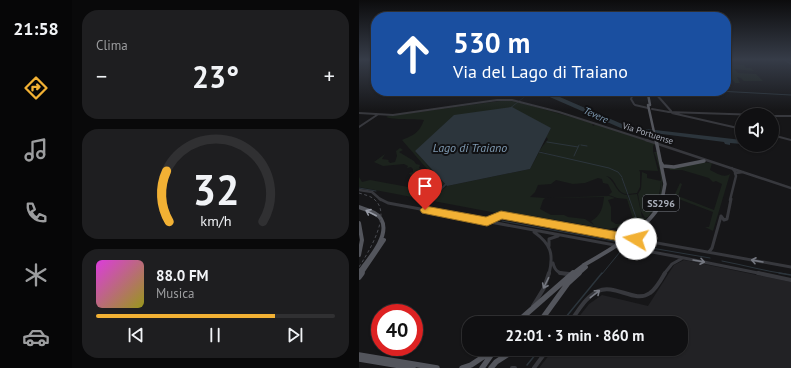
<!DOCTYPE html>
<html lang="it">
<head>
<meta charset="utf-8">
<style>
  body { margin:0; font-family:"PT Sans",sans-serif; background:#1e1e20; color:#f1f3f6; height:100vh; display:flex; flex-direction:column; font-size:15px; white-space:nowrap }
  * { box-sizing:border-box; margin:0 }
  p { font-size:13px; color:#9c9d9f }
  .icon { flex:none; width:22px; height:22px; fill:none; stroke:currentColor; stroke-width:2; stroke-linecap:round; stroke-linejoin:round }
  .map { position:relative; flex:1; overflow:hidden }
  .details { display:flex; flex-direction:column; gap:10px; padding:10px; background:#09090a; width:287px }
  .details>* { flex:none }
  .banner { position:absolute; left:12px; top:12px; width:360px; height:84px; border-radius:16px; box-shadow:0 1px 3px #0004,0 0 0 1px #303032; background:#1a4fa0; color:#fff; overflow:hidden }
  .fabs { position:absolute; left:376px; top:108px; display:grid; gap:8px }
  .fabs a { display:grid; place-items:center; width:44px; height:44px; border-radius:50%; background:#101012; box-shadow:0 1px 3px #0004,0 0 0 1px #303032; font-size:20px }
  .speed { position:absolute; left:12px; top:304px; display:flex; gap:8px; font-size:20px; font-weight:700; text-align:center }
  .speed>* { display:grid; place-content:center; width:52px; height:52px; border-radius:50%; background:#101012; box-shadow:0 1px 3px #0004,0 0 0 1px #303032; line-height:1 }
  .speed .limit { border:6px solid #d22; background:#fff; color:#111 }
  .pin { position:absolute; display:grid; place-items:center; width:34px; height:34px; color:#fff; margin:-41px -17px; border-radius:50% 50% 50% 0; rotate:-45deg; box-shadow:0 0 4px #0007 }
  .pin .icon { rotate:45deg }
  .me { position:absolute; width:44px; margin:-22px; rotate:278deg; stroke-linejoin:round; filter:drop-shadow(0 0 3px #0008) }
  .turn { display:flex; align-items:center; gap:14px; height:84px; padding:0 16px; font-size:18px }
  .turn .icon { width:52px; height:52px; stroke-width:2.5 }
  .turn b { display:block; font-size:28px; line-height:34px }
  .big { font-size:30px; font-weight:600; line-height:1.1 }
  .details .tile { flex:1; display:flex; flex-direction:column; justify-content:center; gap:6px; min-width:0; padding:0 14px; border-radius:16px; background:#1e1e20 }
  .details .dial { align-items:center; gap:0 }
  .dial svg { height:104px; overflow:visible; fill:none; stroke:#303032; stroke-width:7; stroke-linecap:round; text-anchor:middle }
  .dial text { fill:#f1f3f6; stroke:none }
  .song { display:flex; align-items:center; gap:12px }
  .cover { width:48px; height:48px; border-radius:6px; background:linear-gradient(135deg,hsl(300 70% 55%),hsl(60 70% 35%)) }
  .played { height:4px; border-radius:2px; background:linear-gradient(90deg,#f2b134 75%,#303032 75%) }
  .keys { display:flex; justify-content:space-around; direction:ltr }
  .heat { display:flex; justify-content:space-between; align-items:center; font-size:22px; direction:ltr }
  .trip { position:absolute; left:103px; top:316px; width:226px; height:40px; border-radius:16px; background:#101012; box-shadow:0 1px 3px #0004,0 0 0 1px #303032; font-weight:600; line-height:40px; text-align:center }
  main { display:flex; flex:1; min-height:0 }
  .tab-bar { display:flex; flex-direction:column; width:72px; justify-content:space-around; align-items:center; background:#060607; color:#9c9d9f }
  .tab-bar .icon { width:28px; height:28px }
  .tab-bar .active { color:#f2b134 }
  .tab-bar b { font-size:18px; color:#f1f3f6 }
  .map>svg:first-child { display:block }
</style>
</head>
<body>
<main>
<nav class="tab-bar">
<b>21:58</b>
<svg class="icon active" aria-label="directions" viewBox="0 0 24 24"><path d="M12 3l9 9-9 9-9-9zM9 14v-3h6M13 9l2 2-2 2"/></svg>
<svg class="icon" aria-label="music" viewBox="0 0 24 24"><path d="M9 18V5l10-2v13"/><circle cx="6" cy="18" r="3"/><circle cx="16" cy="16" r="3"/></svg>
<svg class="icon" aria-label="phone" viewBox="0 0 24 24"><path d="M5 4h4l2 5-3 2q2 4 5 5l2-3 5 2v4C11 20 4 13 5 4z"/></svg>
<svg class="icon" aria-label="climate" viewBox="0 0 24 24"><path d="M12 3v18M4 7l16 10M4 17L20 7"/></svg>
<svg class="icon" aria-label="car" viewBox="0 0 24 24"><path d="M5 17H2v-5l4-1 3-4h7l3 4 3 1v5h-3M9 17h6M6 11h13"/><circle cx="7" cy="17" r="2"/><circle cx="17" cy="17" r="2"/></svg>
</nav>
<section class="details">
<div class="tile"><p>Clima</p>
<div class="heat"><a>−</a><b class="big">23°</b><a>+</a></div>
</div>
<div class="tile dial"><svg viewBox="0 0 100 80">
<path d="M14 69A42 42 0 1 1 86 69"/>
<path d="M14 69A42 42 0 0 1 12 30" stroke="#f2b134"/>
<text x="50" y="56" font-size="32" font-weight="700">32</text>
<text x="50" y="72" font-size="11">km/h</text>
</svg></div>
<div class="tile">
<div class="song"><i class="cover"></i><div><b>88.0 FM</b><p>Musica</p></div></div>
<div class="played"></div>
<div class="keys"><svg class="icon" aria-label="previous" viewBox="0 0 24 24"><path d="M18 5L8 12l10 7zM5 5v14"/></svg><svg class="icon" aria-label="pause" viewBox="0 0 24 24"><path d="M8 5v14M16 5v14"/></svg><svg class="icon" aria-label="next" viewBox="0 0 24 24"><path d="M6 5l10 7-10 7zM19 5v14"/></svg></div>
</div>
</section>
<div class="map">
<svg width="432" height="368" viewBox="0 0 432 368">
  <rect width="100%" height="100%" fill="#161618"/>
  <path fill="#222225" d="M 325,260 L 432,282 L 432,368 L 180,368 L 195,349 L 322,349 L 322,323 L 215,323 L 230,304 L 243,295 L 289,306 L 315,265 Z"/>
  <path fill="#1c231d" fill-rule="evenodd" d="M 372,64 L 385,65 L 387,68 L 392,68 L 395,71 L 375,69 L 379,73 L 397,74 L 404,81 L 385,81 L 382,78 L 378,77 L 381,83 L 376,83 L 373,79 L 367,79 L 367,67 L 374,67 Z
    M 141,101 L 156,101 L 233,123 L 234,126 L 236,125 L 235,123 L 296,144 L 294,146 L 294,151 L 299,171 L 280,170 L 281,172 L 281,187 L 278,193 L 269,194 L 263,179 L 268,194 C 256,193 258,178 247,176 C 257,181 256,194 268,195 L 276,215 L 269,195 L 278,194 L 283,217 L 288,219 C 306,196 305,178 295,152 L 298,152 C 301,168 308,189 299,205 C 295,212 289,218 284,225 C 276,222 273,228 265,227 L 268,230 L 266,231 L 260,227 L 250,229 L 159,213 L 267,233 L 269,235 L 266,237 L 0,187 L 0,177 L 3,182 L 11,180 L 60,189 L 60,191 L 65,189 L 66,186 L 58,186 L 59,184 L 50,173 L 54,172 L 54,169 L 52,167 L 48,168 L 49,166 L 45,164 L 24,166 L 15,162 L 26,154 L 23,159 L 30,160 L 29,161 L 31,163 L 36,162 L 38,156 L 37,151 L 41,148 L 44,150 L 40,152 L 55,161 L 57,164 L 61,165 L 60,168 L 66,172 L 75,183 L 77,183 L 78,179 L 71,177 L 69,170 L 43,140 C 55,135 60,133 65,120 C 56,119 33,120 27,117 L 29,116 ZM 192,128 L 187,137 L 189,139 L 180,151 L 201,157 L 180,152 L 171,169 L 88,186 L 79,193 L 77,190 L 86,184 L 56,151 ZM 239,178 L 243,179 L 244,183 L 249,184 L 253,192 L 250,195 L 258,198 L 268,199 L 275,222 L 257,224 L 252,221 L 252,207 L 249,200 L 256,198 L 250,196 L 188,198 L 245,197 C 244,207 242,216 232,221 L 235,225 L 226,219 L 209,217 L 205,215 L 192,215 L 181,209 L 184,200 L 186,198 L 171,197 L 176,192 L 179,185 L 192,184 L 197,180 L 214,184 L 226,183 Z
    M 343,162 L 353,163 L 351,170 C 359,174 365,178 371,174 L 354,231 L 346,227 L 350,227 L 354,212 L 317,198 L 316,194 L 321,183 L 323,184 L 319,196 L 355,210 L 363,184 L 357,181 L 354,182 L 350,178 L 323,170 L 311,170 L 310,167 Z
    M 283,172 L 288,174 L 288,178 L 302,181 C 301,196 297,205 289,217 L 286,218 L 282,211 L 279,194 L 282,189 Z"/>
  <path fill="#2c353c" d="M 173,91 L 153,107 L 192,128 L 171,169 L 88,186 L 56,151 L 95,115 L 152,107 Z
    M 177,91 L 187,91 L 270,127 L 383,140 L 383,144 L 371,143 L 371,145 L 366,144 L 365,142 L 264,129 Z"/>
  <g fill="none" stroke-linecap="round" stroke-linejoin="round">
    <path stroke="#2c353c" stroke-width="1" d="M 359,91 L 432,95
      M 188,142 L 219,147
      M 222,145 L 228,146
      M 180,152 L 250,168 L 259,172 L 263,177
      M 215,156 L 220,145
      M 263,178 L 279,223
      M 0,188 L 17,191
      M 143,221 L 260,242
      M 281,229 L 282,237
      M 263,243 L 351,258
      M 363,261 C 385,265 405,271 427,274
      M 243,274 L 261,252"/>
    <path stroke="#2c353c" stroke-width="1.5" d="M 420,273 L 432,275
      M 202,323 L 243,273
      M 168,365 L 181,349"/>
    <path stroke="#2c353c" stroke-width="1" d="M 424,59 L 432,64"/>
    <path stroke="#2c353c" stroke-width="2" d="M 80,191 L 87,184"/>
    <path stroke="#37383d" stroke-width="1.5" d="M 295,91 L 298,95
      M 274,95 L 276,91"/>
    <path stroke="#37383d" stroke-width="2" d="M 274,94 L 272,99 L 275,104
      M 297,94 L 312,111
      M 276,105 L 289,108
      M 293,109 L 310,112
      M 309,112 L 401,115
      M 0,113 L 34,115 L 138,100 L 153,100 L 200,112 L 290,141
      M 313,113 L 383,129
      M 413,116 L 432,116
      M 0,127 L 18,115
      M 413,135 L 432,140"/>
    <path stroke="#37383d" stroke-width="2.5" d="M 287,140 L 432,188
      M 373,168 L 377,173 L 384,172
      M 0,190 L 13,192 L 22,200
      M 371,200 L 377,176 L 376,173"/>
    <path stroke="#37383d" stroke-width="3" d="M 21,199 L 29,203 L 320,257 L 404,274
      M 362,216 L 365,220 L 368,219 L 372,199
      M 129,222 L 142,215 L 432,267
      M 175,232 C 192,244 195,254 190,274
      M 190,246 L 190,239 L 199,236
      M 350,252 L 353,248 L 362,216
      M 194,263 C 196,272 201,274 210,274
      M 305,274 L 313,264 L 322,259"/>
    <path stroke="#37383d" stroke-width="4" d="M 201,273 L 210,274
      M 399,273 L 432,280
      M 174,306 L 185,288 L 190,273
      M 210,323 C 219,312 226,297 239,291 C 256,283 276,304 291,293 C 297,289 302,280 306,273
      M 153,368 L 156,368
      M 175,368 L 189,349"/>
    <path stroke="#53555c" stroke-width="2" d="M 288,91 L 289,95"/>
    <path stroke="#53555c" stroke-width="2.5" d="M 289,94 L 291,105"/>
    <path stroke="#53555c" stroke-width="3.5" d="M 302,163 L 304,166 L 315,167 L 345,161"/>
    <path stroke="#53555c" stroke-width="4" d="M 0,207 C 7,210 18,212 22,219 C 32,235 9,260 0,272
      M 0,223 L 3,240 L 0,255
      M 2,274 L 25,240
      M 213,274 L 225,265
      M 219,274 L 227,267"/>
    <path stroke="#53555c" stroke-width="5.5" d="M 0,277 L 3,273
      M 157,323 L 214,273
      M 180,323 L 209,283 L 220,273
      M 0,355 L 78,368
      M 0,359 L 54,368
      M 103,368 L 112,365 L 136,349
      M 123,368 L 135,351
      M 132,368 L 137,362 L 157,349"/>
    <path stroke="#4a4c52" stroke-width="1" stroke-dasharray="3 2.5" stroke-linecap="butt" d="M 0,193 C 6,195 13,196 17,201 C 32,216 9,253 0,267"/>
    <path stroke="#53555c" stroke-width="2.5" d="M 289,105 L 297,141"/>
    <path stroke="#53555c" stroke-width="3.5" d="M 297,140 L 306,184 L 303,200"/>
    <path stroke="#53555c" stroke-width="4" d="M 225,265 C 249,251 295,226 303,199"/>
  </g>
  <defs><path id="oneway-shaft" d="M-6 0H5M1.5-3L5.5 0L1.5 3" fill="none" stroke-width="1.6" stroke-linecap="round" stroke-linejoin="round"/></defs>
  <use stroke="#979ba6" href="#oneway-shaft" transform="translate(12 213) rotate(-153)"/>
  <g stroke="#757881">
    <use href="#oneway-shaft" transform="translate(340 261) rotate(10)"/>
    <use href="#oneway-shaft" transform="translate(398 261) rotate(-170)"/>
    <use href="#oneway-shaft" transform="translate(187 283) rotate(116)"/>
    <use href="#oneway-shaft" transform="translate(236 294) rotate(-38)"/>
  </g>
  <linearGradient id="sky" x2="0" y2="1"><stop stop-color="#0c0c0d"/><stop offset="0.54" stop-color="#363c48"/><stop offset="1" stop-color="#363c48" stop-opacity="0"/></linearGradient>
  <rect width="432" height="110" fill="url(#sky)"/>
  <path fill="#f2b134" stroke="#9d7322" d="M 66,206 L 127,217 L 142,211 L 277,235 L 281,236 L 283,239 L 281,243 L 277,244 L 143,219 L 128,226 L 63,213 L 61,210 L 63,208 Z"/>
  <g text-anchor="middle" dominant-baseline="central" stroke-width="4" stroke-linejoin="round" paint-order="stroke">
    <g font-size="9" fill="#a8adb8" stroke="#111113">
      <text transform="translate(289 133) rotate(18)">Via Portuense</text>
    </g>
    <g font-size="10" font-style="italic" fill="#7f9bb3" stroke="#111113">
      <text transform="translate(237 115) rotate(24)">Tevere</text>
    </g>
    <rect fill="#111113" stroke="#7b7e86" stroke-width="1" x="284" y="195" width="36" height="16" rx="3"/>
    <g font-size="10" font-weight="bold" fill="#a8adb8">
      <text x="302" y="203">SS296</text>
    </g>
    <g font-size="12" font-style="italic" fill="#7f9bb3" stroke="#111113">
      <text x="111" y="147">Lago di Traiano</text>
    </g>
  </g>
</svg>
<div class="fabs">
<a><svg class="icon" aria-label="sound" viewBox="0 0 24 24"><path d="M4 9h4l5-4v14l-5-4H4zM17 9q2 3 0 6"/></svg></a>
</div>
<div class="speed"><div class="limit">40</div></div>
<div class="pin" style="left:66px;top:210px;background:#d93025"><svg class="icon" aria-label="arrive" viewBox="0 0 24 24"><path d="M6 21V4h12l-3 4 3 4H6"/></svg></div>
<svg class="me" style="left:277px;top:239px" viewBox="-20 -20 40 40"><circle r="19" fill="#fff"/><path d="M0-13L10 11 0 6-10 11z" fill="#f2b134"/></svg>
<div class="trip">22:01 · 3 min · 860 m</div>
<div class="banner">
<div class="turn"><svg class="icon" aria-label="ahead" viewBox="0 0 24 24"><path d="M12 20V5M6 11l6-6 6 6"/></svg><div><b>530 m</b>Via del Lago di Traiano</div></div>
</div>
</div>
</main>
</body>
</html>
